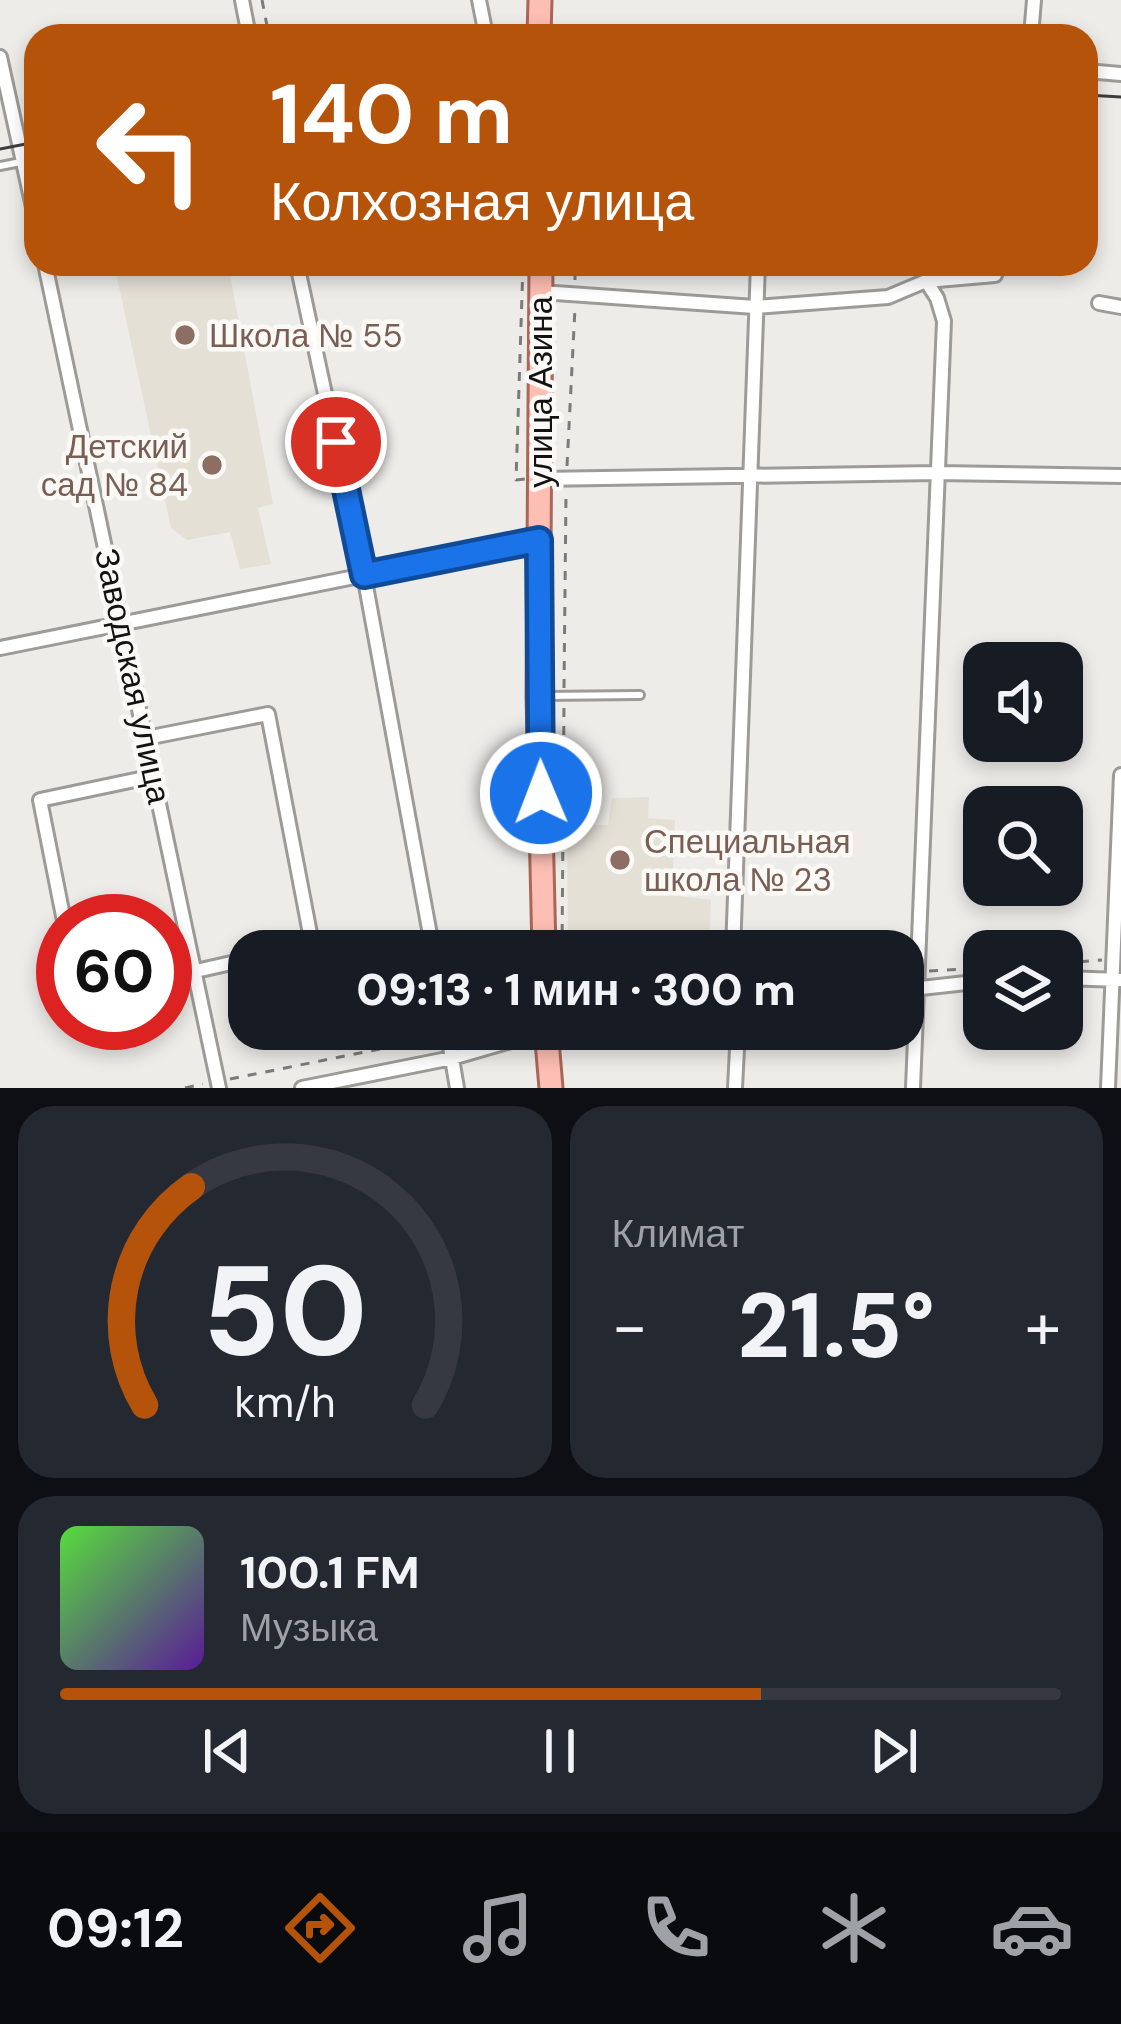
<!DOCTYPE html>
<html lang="ru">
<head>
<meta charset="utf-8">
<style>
  body { margin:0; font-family:"DM Sans",sans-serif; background:#242831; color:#f1f3f6; height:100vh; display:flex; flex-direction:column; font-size:45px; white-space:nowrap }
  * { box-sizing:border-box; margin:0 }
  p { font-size:39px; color:#9ea1a6 }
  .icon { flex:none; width:66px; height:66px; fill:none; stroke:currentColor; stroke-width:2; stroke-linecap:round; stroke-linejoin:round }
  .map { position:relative; height:1088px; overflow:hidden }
  .panel { display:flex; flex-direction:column; gap:18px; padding:18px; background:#0d0f14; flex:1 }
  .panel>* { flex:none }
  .guide { position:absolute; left:24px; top:24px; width:1074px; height:252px; border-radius:36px; box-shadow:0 6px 18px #0003; background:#b45309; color:#fff; overflow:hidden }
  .buttons { position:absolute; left:963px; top:642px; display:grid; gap:24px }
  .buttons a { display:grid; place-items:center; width:120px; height:120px; border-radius:24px; background:#171b24; box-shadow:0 6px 18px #0003; font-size:60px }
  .speed { position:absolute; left:36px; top:894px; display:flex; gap:24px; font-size:60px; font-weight:700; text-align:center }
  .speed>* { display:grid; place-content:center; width:156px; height:156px; border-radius:50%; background:#171b24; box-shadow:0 6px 18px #0003; line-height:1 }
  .speed .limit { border:18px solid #d22; background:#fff; color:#111 }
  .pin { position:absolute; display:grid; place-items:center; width:102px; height:102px; color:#fff; margin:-51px; border:6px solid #fff; border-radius:50%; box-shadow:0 3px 12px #0007 }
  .me { position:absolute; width:132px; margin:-66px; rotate:359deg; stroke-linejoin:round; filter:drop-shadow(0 0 9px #0008) }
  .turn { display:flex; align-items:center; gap:42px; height:252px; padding:0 48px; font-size:54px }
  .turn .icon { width:156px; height:156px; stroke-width:2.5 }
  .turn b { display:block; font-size:84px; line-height:102px }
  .big { font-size:90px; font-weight:800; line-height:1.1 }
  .panel .card { flex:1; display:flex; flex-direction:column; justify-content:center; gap:18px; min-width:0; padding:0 42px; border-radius:36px; background:#242831 }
  .panel .dial { align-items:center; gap:0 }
  .dial svg { height:312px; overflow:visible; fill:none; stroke:#363941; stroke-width:7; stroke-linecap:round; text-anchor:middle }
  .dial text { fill:#f1f3f6; stroke:none }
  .song { display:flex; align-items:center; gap:36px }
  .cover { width:144px; height:144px; border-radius:18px; background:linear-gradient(135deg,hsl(110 70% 55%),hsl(270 70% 35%)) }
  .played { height:12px; border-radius:6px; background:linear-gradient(90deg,#b45309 70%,#363941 70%) }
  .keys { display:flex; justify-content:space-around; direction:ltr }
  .heat { display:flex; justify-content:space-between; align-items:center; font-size:66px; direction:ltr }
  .panel .tiles { flex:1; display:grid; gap:18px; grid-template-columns:1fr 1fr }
  .card:last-child { grid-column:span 2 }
  .trip { position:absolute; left:228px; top:930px; width:696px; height:120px; border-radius:36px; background:#171b24; box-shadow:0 6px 18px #0003; font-weight:800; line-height:120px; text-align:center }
  .tab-bar { display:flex; height:192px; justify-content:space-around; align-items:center; background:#090b0e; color:#9ea1a6 }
  .tab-bar .icon { width:84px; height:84px }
  .tab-bar .current { color:#b45309 }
  .tab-bar b { font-size:54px; color:#f1f3f6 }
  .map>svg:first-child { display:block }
</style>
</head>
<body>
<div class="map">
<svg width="1121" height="1088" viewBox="0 0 1121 1088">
  <rect width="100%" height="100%" fill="#eeece9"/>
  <path fill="#e5e0d6" d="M 114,264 L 228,264 L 273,504 L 258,508 L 271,564 L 240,569 L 230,532 L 187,540 L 171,528 Z
    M 649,797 L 648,818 L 675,820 L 672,895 L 711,900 L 709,951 L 568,951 L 567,825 L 608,825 L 612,798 Z"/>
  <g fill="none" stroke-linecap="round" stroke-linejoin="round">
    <defs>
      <path id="lane" d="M 0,166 L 36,159
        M 542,696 L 640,695"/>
      <path id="street" d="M 242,0 L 249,36
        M 479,0 L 485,30
        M 1031,36 L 1034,0
        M 0,57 L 36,221
        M 1086,71 L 1121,74
        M 45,264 L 219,1088
        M 297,264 L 364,575 L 433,951
        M 541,292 L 755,307 L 888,297 L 926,281 L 995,275 L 998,264
        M 1099,303 L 1121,307
        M 539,479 L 937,473 L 1121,476
        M 0,648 L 539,540
        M 146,738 L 268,714 L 312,944 L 283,951
        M 64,921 L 40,800 L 154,776
        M 733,951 L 758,264
        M 165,978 L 249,959
        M 1062,978 L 1121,980
        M 903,990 L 984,981
        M 447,1029 L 457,1088
        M 302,1088 L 452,1058 L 552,1029
        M 735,1088 L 738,1029
        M 913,1088 L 944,321 L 937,298 L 926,281
        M 1108,1088 L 1121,775"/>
      <path id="primary" d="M 539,36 L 540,0
        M 541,264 L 538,696 L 544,951
        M 546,1029 L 551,1088"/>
    </defs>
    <use href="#lane" stroke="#9c9b98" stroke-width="12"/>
    <use href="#street" stroke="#9c9b98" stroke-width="18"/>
    <use href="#primary" stroke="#aa6659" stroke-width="27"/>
    <path stroke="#7c7b79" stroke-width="3" stroke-dasharray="9 9" stroke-linecap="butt" d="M 262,0 L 269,36
      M 523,264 L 516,480 L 526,479
      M 575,280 L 575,264
      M 567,466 L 575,308
      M 564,688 L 566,494
      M 562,951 L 564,704
      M 1062,963 L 1102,960
      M 929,971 L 984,968
      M 230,1079 L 425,1040 L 439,1041
      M 185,1088 L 203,1084"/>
    <use href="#lane" stroke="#fff" stroke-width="6"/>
    <use href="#street" stroke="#fff" stroke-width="12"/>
    <use href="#primary" stroke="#fdbeb3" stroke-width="21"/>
    <path stroke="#3f3e3d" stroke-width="3" d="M 1086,95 L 1121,97
      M 0,149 L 36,142"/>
  </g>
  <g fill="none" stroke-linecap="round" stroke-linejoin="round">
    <defs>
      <path id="route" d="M 336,442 L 364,575 L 539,540 L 541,793"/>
    </defs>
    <use href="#route" stroke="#114b97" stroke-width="30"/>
    <use href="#route" stroke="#1a73e8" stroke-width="21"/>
  </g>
  <g fill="#8d6e63" stroke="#fbf9f6" stroke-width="4.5">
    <circle cx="185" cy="335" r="12"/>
    <circle cx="212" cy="465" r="12"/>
    <circle cx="620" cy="860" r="12"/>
  </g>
  <g text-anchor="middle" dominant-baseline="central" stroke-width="9" stroke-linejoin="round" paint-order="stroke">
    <g font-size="33" fill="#785e54" stroke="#fbf9f6" text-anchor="start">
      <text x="209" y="335">Школа № 55</text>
      <text x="188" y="446" text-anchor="end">Детский<tspan x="188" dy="38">сад № 84</tspan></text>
      <text x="644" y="841">Специальная<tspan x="644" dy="38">школа № 23</tspan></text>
    </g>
    <g font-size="33" fill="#131211" stroke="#fbf9f6">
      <text transform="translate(540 392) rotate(-90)">улица Азина</text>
      <text transform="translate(133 676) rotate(78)">Заводская улица</text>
    </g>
  </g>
</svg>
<div class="buttons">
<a><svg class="icon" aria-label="sound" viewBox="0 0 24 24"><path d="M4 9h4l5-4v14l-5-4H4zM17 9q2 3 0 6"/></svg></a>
<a><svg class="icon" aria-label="search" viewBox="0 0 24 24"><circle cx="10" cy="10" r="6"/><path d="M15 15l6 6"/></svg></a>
<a><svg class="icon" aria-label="layers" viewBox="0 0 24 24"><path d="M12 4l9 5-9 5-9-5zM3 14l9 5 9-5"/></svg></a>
</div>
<div class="speed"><div class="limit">60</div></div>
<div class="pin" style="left:336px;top:442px;background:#d93025"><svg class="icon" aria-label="arrive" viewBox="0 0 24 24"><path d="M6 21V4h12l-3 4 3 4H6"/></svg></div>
<svg class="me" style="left:541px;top:793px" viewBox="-20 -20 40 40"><circle r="17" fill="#1a73e8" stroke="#fff" stroke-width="3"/><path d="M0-11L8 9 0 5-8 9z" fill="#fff"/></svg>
<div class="trip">09:13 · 1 мин · 300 m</div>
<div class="guide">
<div class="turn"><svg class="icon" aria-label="left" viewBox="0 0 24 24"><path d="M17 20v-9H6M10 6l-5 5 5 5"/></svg><div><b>140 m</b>Колхозная улица</div></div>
</div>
</div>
<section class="panel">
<div class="tiles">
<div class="card dial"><svg viewBox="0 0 100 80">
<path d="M14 69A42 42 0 1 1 86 69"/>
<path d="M14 69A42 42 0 0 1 26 13" stroke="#b45309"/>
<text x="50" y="56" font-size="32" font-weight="700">50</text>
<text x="50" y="72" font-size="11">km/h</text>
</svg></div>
<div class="card"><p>Климат</p>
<div class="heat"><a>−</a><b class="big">21.5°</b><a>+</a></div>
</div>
<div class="card">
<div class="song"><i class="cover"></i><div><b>100.1 FM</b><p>Музыка</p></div></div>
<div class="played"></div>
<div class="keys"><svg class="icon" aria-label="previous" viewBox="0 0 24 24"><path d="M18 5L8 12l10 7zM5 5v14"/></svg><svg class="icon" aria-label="pause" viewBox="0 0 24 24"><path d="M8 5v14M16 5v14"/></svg><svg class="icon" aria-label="next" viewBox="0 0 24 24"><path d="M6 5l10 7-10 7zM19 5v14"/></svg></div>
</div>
</div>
</section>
<nav class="tab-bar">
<b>09:12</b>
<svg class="icon current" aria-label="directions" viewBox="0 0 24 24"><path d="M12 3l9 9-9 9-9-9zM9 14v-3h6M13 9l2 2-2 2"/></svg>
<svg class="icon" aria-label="music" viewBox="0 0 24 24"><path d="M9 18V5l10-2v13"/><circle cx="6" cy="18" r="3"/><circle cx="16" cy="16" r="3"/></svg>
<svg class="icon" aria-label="phone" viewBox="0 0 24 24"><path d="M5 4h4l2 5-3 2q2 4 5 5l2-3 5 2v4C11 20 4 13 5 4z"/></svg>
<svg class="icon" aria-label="climate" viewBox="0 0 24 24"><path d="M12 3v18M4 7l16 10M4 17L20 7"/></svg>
<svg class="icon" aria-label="car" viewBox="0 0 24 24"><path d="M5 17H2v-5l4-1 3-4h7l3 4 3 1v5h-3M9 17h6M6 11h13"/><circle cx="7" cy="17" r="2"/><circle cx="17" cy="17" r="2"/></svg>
</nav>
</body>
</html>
